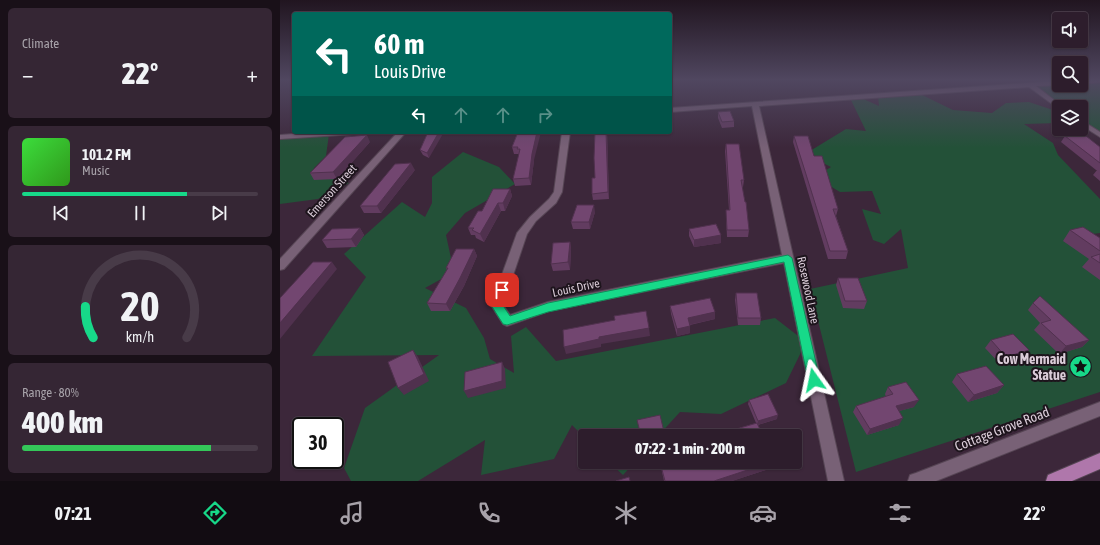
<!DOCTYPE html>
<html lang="en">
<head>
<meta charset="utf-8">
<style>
  body { margin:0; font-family:"Asap Condensed",sans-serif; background:#352634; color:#f1f3f6; height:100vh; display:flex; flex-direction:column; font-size:15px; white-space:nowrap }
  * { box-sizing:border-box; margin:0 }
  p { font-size:13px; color:#a7a2a9 }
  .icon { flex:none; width:22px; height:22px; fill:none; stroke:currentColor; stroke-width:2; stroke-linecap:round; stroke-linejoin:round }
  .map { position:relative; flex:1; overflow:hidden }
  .details { display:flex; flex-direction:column; gap:8px; padding:8px; background:#191018; width:280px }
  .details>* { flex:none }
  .hud { position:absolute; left:12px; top:12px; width:380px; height:122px; border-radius:4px; box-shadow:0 1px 3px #0004,0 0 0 1px #483b48; background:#00695c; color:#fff; overflow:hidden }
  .controls { position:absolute; left:772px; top:12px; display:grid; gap:8px }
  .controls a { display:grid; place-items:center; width:36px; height:36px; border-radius:4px; background:#2d1d2c; box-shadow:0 1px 3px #0004,0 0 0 1px #483b48; font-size:20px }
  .speed { position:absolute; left:12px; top:417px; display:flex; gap:8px; font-size:20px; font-weight:700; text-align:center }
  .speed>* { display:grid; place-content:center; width:52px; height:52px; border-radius:50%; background:#2d1d2c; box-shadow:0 1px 3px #0004,0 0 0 1px #483b48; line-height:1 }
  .speed .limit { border:2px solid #111; border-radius:6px; background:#fff; color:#111 }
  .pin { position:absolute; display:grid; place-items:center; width:34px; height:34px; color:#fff; margin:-17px; border-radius:8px; box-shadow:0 2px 6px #0006 }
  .me { position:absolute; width:44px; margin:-22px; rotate:348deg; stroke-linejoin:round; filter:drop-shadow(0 0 3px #0008) }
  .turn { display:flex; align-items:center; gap:14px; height:84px; padding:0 16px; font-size:18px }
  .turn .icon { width:52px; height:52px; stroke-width:2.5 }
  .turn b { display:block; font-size:28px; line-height:34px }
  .lanes { display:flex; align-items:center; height:38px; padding:0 16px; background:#0003; justify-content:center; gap:20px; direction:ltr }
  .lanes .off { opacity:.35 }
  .big { font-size:30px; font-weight:800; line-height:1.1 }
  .details .widget { flex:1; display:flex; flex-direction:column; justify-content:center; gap:6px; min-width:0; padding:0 14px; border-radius:6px; background:#352634 }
  .details .dial { align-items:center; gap:0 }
  .dial svg { height:104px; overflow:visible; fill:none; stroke:#483b48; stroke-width:7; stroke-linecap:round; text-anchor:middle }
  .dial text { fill:#f1f3f6; stroke:none }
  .song { display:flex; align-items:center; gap:12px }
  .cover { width:48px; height:48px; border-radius:6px; background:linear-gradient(135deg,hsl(120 70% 55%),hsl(110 70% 35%)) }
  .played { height:4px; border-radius:2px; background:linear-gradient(90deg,#17d989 70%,#483b48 70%) }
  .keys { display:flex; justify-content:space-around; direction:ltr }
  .heat { display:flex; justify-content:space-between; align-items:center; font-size:22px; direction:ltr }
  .charge { height:6px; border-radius:3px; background:linear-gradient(90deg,#34c759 80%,#483b48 0) }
  .trip { position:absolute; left:298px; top:429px; width:224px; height:40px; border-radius:4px; background:#2d1d2c; box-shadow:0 1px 3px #0004,0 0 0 1px #483b48; font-weight:800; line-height:40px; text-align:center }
  .tabs { display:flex; height:64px; justify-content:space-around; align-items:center; background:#120c12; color:#a7a2a9 }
  .tabs .icon { width:28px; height:28px }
  .tabs .current { color:#17d989 }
  .tabs b { font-size:18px; color:#f1f3f6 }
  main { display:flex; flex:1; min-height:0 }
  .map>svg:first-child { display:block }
</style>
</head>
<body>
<main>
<section class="details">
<div class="widget"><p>Climate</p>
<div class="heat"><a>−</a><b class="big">22°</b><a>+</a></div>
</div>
<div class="widget">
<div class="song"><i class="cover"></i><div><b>101.2 FM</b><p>Music</p></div></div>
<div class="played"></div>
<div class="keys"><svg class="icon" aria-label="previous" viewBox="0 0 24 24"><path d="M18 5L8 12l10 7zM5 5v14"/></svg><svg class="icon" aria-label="pause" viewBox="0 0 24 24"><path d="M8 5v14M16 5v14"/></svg><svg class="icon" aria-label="next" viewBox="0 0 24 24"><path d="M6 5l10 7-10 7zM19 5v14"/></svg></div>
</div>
<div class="widget dial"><svg viewBox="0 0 100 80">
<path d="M14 69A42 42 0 1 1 86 69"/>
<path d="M14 69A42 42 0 0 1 8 45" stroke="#17d989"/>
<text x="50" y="56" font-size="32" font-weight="700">20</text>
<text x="50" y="72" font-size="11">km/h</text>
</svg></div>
<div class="widget"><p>Range · 80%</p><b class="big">400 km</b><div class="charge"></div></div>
</section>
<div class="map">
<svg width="820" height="481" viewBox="0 0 820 481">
  <rect width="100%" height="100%" fill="#3c273a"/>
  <path fill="#235138" d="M 820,80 L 820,133 L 801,120 L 801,107 L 782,107 L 750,85 L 801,85 L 801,82 Z
    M 638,93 L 673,110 L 712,113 L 726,103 L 749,102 L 779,112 L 779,123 L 744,124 L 773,143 L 778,155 L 820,199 L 820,233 L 805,235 L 820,254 L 820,392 L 576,472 L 530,289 L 628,268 L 621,229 L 604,244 L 593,240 L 582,209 L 601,214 L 592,191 L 560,192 L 535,177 L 551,167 L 525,154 L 566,129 L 586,131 L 570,98 L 579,97 L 599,106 L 598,96 Z
    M 49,134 L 46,156 L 34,168 L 69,183 L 38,199 L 0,204 L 0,140 L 5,137 Z
    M 183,152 L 219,167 L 235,184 L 185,213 L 166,235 L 174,272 L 145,288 L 186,308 L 204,338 L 210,359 L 234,373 L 231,336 L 246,327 L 276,361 L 495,318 L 526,342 L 506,383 L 441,414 L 400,412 L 378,436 L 305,436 L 305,438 L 292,425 L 274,459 L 201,475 L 205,440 L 138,481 L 71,481 L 64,468 L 85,408 L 159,355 L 32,356 L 86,277 L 64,254 L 122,202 L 145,217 L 152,203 L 152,177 Z
    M 329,462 L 355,462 L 343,475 Z"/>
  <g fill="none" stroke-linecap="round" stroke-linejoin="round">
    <defs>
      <path id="minor" d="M 801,80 L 820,80 L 820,82 L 801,84 Z
        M 779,81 L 779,85 L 756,86 L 783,107 L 779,107 L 779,109 L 749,87 L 479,106 L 564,481 L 548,481 L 504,263 L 269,311 L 227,326 L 223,324 L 211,305 L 237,233 L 250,217 L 269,199 L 274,192 L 282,132 L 290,132 L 282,192 L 276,203 L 256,221 L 247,234 L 223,305 L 230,315 L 268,302 L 502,255 L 472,106 L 390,112 L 390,108 Z
        M 801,120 L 820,132 L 820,137 L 801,125 Z
        M 42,132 L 79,132 L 75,134 L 0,139 L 0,135 Z
        M 118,132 L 126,132 L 4,269 L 0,270 L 0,259 Z
        M 820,402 L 820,416 L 656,481 L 628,481 L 630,475 L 636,473 Z"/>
      <path id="primary" d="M 820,453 L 820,469 L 792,481 L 766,481 L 768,475 Z"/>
    </defs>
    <use href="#minor" stroke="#564554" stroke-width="2"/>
    <use href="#primary" stroke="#564554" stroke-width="2"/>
    <use href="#minor" fill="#786176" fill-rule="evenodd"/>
    <use href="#primary" fill="#af77ab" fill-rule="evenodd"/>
  </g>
  <path fill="#623c60" d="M 438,112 L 454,121 L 454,127 L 442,128 L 438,118 Z
    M 148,132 L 149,158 L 143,155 L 140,150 Z
    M 238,132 L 254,160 L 251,185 L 235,186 L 233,179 L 239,155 L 239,154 L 234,154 L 232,147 Z
    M 327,132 L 329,199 L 313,200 L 312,194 Z
    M 514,136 L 534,156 L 558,209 L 556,216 L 568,251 L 566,259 L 548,259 L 513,142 Z
    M 785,136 L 820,147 L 820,181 L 813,175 L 817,170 L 816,170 L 781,142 Z
    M 90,142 L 57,179 L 34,180 L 30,173 Z
    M 446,144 L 464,180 L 463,187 L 462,187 L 469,230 L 468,237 L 447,237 L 446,217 L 446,210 L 449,210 L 445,151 Z
    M 135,170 L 101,213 L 84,213 L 80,206 Z
    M 230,189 L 232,196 L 225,211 L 221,211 L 204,242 L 196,238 L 195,235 L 191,235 L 188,228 L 202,211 Z
    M 315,212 L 310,229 L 293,229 L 291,222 Z
    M 80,228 L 84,235 L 76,247 L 47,248 L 42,240 Z
    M 409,229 L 441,235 L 441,243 L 414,247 L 409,236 Z
    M 790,230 L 820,238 L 820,280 L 802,267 L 809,259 L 783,241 Z
    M 290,242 L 291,249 L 290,270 L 273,271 L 271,264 Z
    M 194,249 L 197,256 L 184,286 L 170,311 L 151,311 L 147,303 L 167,270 L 166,268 Z
    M 558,278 L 587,301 L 584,309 L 563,308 L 556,285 Z
    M 456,293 L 481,318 L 480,325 L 458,325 L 455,300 Z
    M 753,303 L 809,340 L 802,347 L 779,354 L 754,330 L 760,323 L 748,310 Z
    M 390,306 L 435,319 L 410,325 L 410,333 L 397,336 L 391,314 Z
    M 711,340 L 743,357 L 720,364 L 705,348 Z
    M 677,374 L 724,385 L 717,393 L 688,402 L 672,382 Z
    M 608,387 L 634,407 L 619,411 L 619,425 L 587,435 L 573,412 L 576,406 L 606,397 L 605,394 Z
    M 469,400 L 497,419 L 478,425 L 483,436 L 452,436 L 453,430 L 476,423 L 468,404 Z
    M 381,466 L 492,468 L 452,481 L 384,481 L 382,472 Z"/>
  <path fill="#50314e" d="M 159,132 L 164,132 L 149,158 L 147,153 Z
    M 257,132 L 261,132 L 254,160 L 251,185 L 249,178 L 252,154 Z
    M 326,132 L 327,132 L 329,199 L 328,192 Z
    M 87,135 L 90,142 L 57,179 L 53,172 Z
    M 131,163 L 135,170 L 101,213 L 97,206 Z
    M 230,189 L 232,196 L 225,211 L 223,203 Z
    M 218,203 L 221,211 L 204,242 L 200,234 Z
    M 314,205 L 315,212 L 310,229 L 309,222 Z
    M 80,228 L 84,235 L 76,247 L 71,239 Z
    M 441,235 L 441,243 L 414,247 L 414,240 Z
    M 290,242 L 291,249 L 290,270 L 288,262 Z
    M 194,249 L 197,256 L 184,286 L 170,311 L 166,304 Z
    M 52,262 L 57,269 L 0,339 L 0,323 Z
    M 435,312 L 435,319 L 408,325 L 408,318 Z
    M 410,326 L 410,333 L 397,336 L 397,329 Z
    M 369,328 L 370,336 L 321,344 L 321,347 L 286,354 L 284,347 L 319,337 Z
    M 809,340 L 802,347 L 779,354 L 786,346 Z
    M 133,350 L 138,357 L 149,381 L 124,395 L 118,388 Z
    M 749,350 L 743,357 L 720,364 L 726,357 Z
    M 222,362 L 225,369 L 226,388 L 188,398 L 184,391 Z
    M 724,385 L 717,393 L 688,402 L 694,395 Z
    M 639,400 L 634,407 L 612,413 L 616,406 Z
    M 498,415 L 497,419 L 477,425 L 478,421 Z
    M 623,418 L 619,425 L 587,435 L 590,429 Z
    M 492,462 L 494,462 L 492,468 L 452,481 L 434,481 Z"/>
  <path fill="#724670" stroke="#50314e" d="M 450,111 L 454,121 L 442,122 L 438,112 Z
    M 148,132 L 159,132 L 147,153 L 140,150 Z
    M 238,132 L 257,132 L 252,154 L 249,178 L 233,179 L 240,149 L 237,149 L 238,147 L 232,147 Z
    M 315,132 L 326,132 L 328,192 L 312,194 L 312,178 L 315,178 L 314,158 Z
    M 87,135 L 53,172 L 30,173 L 65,137 Z
    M 514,136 L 528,136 L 534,156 L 542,156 L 558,209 L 553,209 L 568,251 L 550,251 Z
    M 785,136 L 806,136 L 820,147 L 820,163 Z
    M 446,144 L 459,144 L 464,180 L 461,180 L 465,202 L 466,202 L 469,230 L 447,230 L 446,210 L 450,210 Z
    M 131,163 L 97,206 L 80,206 L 115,164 Z
    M 213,189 L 230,189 L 223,203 L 218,203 L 200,234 L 192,230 L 194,228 L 188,228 L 198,211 L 202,211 Z
    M 297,205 L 314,205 L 309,222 L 291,222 Z
    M 436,224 L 441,235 L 414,240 L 409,229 Z
    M 803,227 L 820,238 L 820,251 L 790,230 Z
    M 80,228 L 71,239 L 42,240 L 52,229 Z
    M 290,242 L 288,262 L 271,264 L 273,243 Z
    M 176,249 L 194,249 L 180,278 L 166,304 L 147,303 L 168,268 L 166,268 Z
    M 820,254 L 820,263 L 811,257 Z
    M 33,262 L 52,262 L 0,323 L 0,298 Z
    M 558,278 L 578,278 L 587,301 L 565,301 Z
    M 456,293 L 477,293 L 481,318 L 458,318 Z
    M 760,296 L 809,340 L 786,346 L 761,323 L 771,320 L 753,303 Z
    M 430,298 L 435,312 L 408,318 L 410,326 L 397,329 L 390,306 Z
    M 366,311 L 369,328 L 319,337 L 319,339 L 284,347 L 283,330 L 335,320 L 334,316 Z
    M 733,334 L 749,350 L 726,357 L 711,340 Z
    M 133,350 L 144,374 L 118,388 L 108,362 Z
    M 222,362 L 222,381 L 184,391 L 185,372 Z
    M 706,366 L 724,385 L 694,395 L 677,374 Z
    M 626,382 L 639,400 L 616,406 L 623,418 L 590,429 L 576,406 L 613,394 L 608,387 Z
    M 488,394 L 498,415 L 478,421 L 469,400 Z
    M 380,415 L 385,436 L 361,436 L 357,420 Z
    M 477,423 L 483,436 L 455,436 L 453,430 Z
    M 394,462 L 492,462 L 434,481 L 385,481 L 381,466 Z
    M 349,477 L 350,481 L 336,481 Z"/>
  <linearGradient id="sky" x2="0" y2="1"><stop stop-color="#211520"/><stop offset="0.54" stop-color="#504760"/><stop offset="1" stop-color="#504760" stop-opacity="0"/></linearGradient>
  <rect width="820" height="148" fill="url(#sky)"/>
  <path fill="#17d989" stroke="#0f8d59" d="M 508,255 L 512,258 L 540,380 L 538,384 L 534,386 L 530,384 L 528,380 L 504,262 L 268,312 L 227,325 L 223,324 L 211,305 L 218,288 L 225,288 L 227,290 L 222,304 L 230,316 L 268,303 Z"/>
  <defs>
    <symbol id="sight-disc" viewBox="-11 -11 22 22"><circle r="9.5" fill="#17d989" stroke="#1d141c"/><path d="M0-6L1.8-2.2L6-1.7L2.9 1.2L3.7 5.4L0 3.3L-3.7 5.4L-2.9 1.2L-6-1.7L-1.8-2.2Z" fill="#111"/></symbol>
  </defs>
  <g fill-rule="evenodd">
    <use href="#sight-disc" x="788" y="354" width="25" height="25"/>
  </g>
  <g text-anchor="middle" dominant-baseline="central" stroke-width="4" stroke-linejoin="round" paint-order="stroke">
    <g font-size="12" fill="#daccd8" stroke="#1d141c">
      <text transform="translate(52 191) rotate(-48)">Emerson Street</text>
      <text transform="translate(296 288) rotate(-12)">Louis Drive</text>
      <text transform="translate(528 290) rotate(78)">Rosewood Lane</text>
    </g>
    <g font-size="14" font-weight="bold" fill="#daccd8" stroke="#1d141c" text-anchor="end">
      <text x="786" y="359">Cow Mermaid<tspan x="786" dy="16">Statue</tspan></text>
    </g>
    <g font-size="14" fill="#daccd8" stroke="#1d141c">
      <text transform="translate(722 429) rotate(-21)">Cottage Grove Road</text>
    </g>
  </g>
</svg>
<div class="controls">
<a><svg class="icon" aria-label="sound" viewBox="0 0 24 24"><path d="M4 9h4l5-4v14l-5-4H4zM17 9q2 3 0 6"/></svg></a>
<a><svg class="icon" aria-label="search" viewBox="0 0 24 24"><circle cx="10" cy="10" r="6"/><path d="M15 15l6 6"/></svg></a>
<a><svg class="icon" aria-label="layers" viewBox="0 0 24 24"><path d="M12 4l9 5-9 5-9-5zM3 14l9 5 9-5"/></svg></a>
</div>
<div class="speed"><div class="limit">30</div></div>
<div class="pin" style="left:222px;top:290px;background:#d93025"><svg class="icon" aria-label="arrive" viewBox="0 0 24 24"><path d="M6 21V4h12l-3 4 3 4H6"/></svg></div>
<svg class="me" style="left:534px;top:380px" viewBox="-20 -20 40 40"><path d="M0-17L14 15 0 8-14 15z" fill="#17d989" stroke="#fff" stroke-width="4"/></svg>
<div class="trip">07:22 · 1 min · 200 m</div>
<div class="hud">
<div class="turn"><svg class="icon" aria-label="left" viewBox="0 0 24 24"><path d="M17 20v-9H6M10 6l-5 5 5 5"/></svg><div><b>60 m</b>Louis Drive</div></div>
<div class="lanes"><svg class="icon" aria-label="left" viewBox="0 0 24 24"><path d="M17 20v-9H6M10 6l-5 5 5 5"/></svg><svg class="icon off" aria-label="ahead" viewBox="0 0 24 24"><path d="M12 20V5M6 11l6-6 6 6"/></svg><svg class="icon off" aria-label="ahead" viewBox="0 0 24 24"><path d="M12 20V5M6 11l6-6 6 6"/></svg><svg class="icon off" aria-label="right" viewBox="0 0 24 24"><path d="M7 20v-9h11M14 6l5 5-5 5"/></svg></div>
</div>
</div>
</main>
<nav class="tabs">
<b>07:21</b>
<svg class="icon current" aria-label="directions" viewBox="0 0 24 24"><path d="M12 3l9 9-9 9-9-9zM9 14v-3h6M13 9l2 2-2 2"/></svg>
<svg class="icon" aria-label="music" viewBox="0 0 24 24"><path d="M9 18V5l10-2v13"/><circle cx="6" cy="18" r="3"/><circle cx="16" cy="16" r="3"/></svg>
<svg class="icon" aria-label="phone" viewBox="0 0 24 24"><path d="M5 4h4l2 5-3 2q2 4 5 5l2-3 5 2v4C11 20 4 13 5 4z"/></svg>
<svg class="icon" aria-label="climate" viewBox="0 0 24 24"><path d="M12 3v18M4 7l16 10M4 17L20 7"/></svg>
<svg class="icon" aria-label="car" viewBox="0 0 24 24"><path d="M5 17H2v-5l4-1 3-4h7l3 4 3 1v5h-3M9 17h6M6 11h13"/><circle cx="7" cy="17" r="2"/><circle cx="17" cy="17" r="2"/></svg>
<svg class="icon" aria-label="filters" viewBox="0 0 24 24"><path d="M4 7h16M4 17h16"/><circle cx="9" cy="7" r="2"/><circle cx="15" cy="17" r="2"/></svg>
<b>22°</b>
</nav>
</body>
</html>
